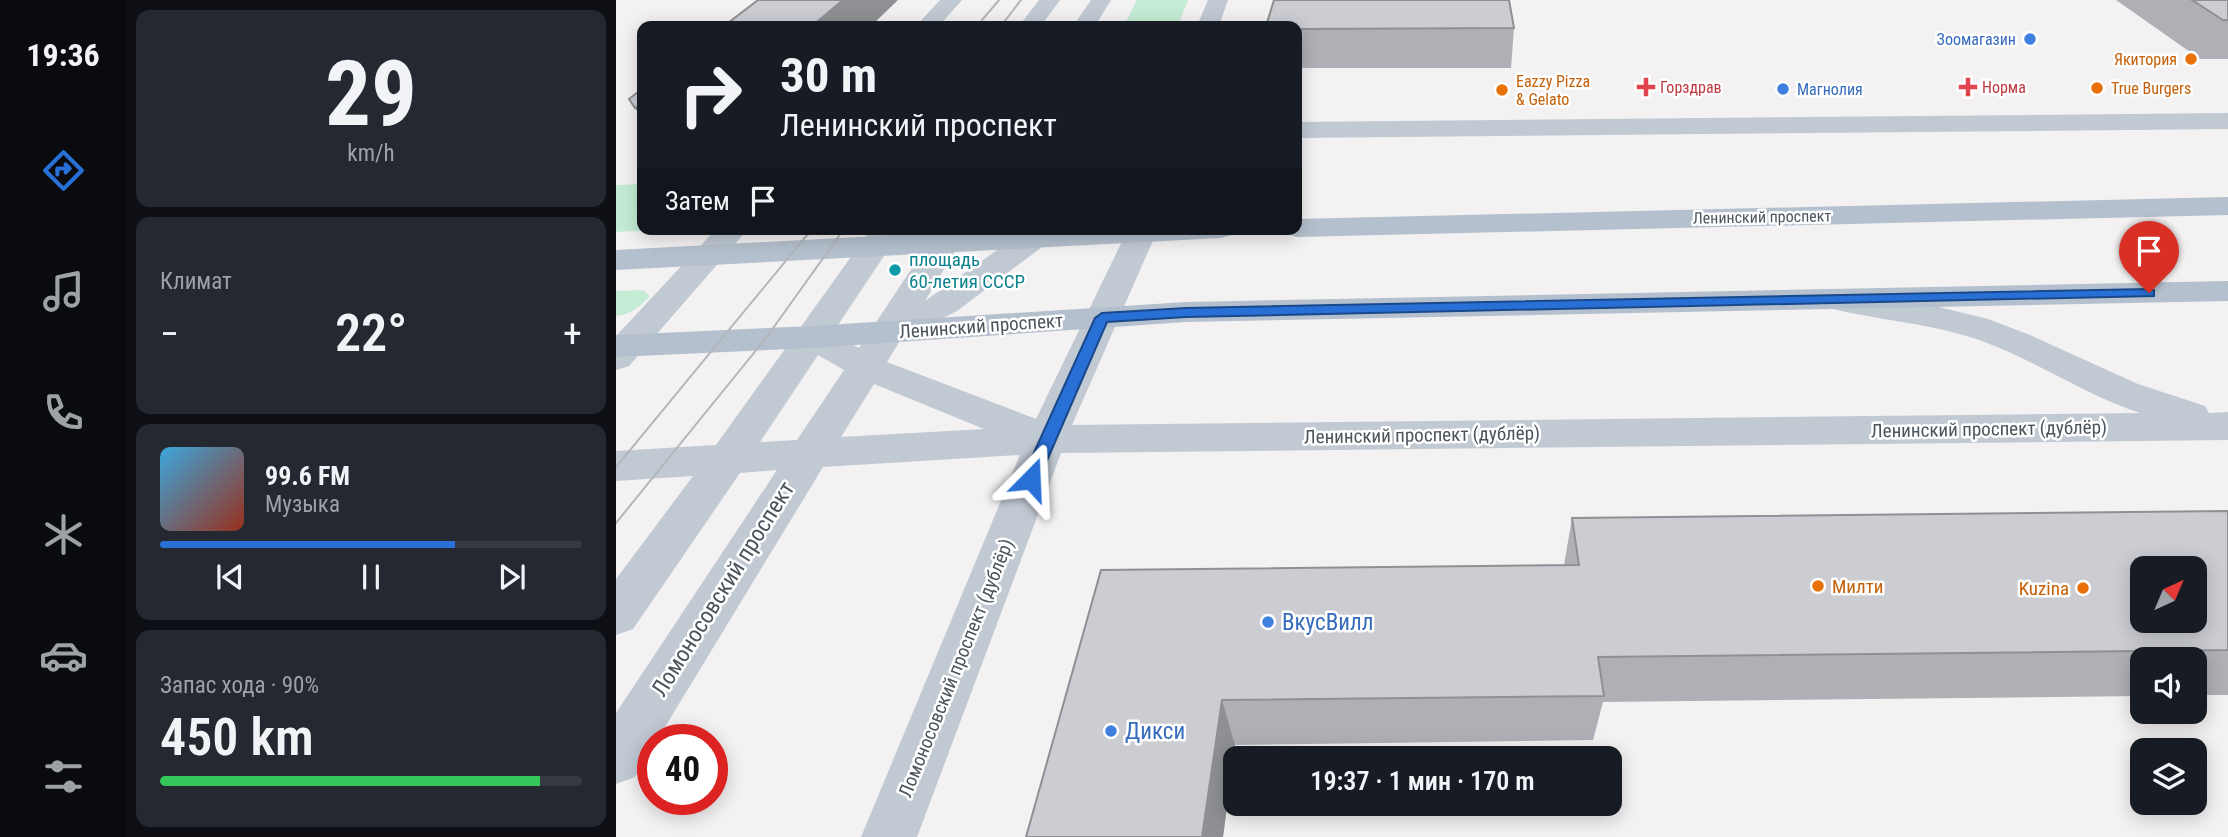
<!DOCTYPE html>
<html lang="ru">
<head>
<meta charset="utf-8">
<style>
  body { margin:0; font-family:"Roboto Condensed",sans-serif; background:#242831; color:#f1f3f6; height:100vh; display:flex; flex-direction:column; font-size:26px; white-space:nowrap }
  * { box-sizing:border-box; margin:0 }
  p { font-size:23px; color:#9ea1a6 }
  .icon { flex:none; width:38px; height:38px; fill:none; stroke:currentColor; stroke-width:2; stroke-linecap:round; stroke-linejoin:round }
  .map { position:relative; flex:1; overflow:hidden }
  .sheet { display:flex; flex-direction:column; gap:10px; padding:10px; background:#0d0f14; width:490px }
  .sheet>* { flex:none }
  .top-card { position:absolute; left:21px; top:21px; width:665px; height:214px; border-radius:14px; box-shadow:0 4px 18px #0003; background:#171b24; color:#f1f3f6; overflow:hidden }
  .needle { width:46px; rotate:44deg }
  .controls { position:absolute; left:1514px; top:556px; display:grid; gap:14px }
  .controls a { display:grid; place-items:center; width:77px; height:77px; border-radius:14px; background:#171b24; box-shadow:0 4px 18px #0003; font-size:35px }
  .speed { position:absolute; left:21px; top:724px; display:flex; gap:14px; font-size:35px; font-weight:700; text-align:center }
  .speed>* { display:grid; place-content:center; width:91px; height:91px; border-radius:50%; background:#171b24; box-shadow:0 4px 18px #0003; line-height:1 }
  .speed .limit { border:10px solid #d22; background:#fff; color:#111 }
  .pin { position:absolute; display:grid; place-items:center; width:60px; height:60px; color:#fff; margin:-72px -30px; border-radius:50% 50% 50% 0; rotate:-45deg; box-shadow:0 0 7px #0007 }
  .pin .icon { rotate:45deg }
  .me { position:absolute; width:77px; margin:-38px; rotate:21deg; stroke-linejoin:round; filter:drop-shadow(0 0 5px #0008) }
  .turn { display:flex; align-items:center; gap:24px; height:147px; padding:0 28px; font-size:32px }
  .turn .icon { width:91px; height:91px; stroke-width:2.5 }
  .turn b { display:block; font-size:49px; line-height:60px }
  .then { display:flex; align-items:center; height:66px; padding:0 28px; background:#0003; gap:14px; font-size:26px }
  .big { font-size:52px; font-weight:600; line-height:1.1 }
  .sheet .tile { flex:1; display:flex; flex-direction:column; justify-content:center; gap:10px; min-width:0; padding:0 24px; border-radius:14px; background:#242831 }
  .sheet .dial { align-items:center; gap:0 }
  .dial b { font-size:91px; line-height:1 }
  .song { display:flex; align-items:center; gap:21px }
  .cover { width:84px; height:84px; border-radius:10px; background:linear-gradient(135deg,hsl(200 70% 55%),hsl(10 70% 35%)) }
  .played { height:7px; border-radius:4px; background:linear-gradient(90deg,#2870d6 70%,#363941 70%) }
  .keys { display:flex; justify-content:space-around; direction:ltr }
  .heat { display:flex; justify-content:space-between; align-items:center; font-size:38px; direction:ltr }
  .charge { height:10px; border-radius:5px; background:linear-gradient(90deg,#34c759 90%,#363941 0) }
  .trip { position:absolute; left:607px; top:746px; width:399px; height:70px; border-radius:14px; background:#171b24; box-shadow:0 4px 18px #0003; font-weight:600; line-height:70px; text-align:center }
  main { display:flex; flex:1; min-height:0 }
  .dock { display:flex; flex-direction:column; width:126px; justify-content:space-around; align-items:center; background:#090b0e; color:#9ea1a6 }
  .dock .icon { width:49px; height:49px }
  .dock .active { color:#2870d6 }
  .dock b { font-size:32px; color:#f1f3f6 }
  .map>svg:first-child { display:block }
</style>
</head>
<body>
<main>
<nav class="dock">
<b>19:36</b>
<svg class="icon active" aria-label="directions" viewBox="0 0 24 24"><path d="M12 3l9 9-9 9-9-9zM9 14v-3h6M13 9l2 2-2 2"/></svg>
<svg class="icon" aria-label="music" viewBox="0 0 24 24"><path d="M9 18V5l10-2v13"/><circle cx="6" cy="18" r="3"/><circle cx="16" cy="16" r="3"/></svg>
<svg class="icon" aria-label="phone" viewBox="0 0 24 24"><path d="M5 4h4l2 5-3 2q2 4 5 5l2-3 5 2v4C11 20 4 13 5 4z"/></svg>
<svg class="icon" aria-label="climate" viewBox="0 0 24 24"><path d="M12 3v18M4 7l16 10M4 17L20 7"/></svg>
<svg class="icon" aria-label="car" viewBox="0 0 24 24"><path d="M5 17H2v-5l4-1 3-4h7l3 4 3 1v5h-3M9 17h6M6 11h13"/><circle cx="7" cy="17" r="2"/><circle cx="17" cy="17" r="2"/></svg>
<svg class="icon" aria-label="filters" viewBox="0 0 24 24"><path d="M4 7h16M4 17h16"/><circle cx="9" cy="7" r="2"/><circle cx="15" cy="17" r="2"/></svg>
</nav>
<section class="sheet">
<div class="tile dial"><b>29</b><p>km/h</p></div>
<div class="tile"><p>Климат</p>
<div class="heat"><a>−</a><b class="big">22°</b><a>+</a></div>
</div>
<div class="tile">
<div class="song"><i class="cover"></i><div><b>99.6 FM</b><p>Музыка</p></div></div>
<div class="played"></div>
<div class="keys"><svg class="icon" aria-label="previous" viewBox="0 0 24 24"><path d="M18 5L8 12l10 7zM5 5v14"/></svg><svg class="icon" aria-label="pause" viewBox="0 0 24 24"><path d="M8 5v14M16 5v14"/></svg><svg class="icon" aria-label="next" viewBox="0 0 24 24"><path d="M6 5l10 7-10 7zM19 5v14"/></svg></div>
</div>
<div class="tile"><p>Запас хода · 90%</p><b class="big">450 km</b><div class="charge"></div></div>
</section>
<div class="map">
<svg width="1612" height="837" viewBox="0 0 1612 837">
  <rect width="100%" height="100%" fill="#f3f1f1"/>
  <path fill="#c4ecd5" d="M 521,0 L 572,0 L 562,26 L 508,26 Z
    M 26,184 L 26,229 L 63,229 L 0,232 L 0,185 Z
    M 27,290 L 34,296 C 24,306 15,315 0,316 L 0,291 Z"/>
  <g fill="none" stroke-linecap="round" stroke-linejoin="round">
    <path fill="#c1c9d3" fill-rule="evenodd" d="M 324,0 L 346,0 L 323,26 L 300,26 Z
      M 423,0 L 444,0 L 425,26 L 403,26 Z
      M 475,0 L 495,0 L 479,26 L 457,26 Z
      M 592,0 L 612,0 L 603,26 L 581,26 Z
      M 1612,113 L 1612,129 L 681,138 L 681,122 Z
      M 100,229 L 132,229 L 13,366 L 0,370 L 0,336 Z
      M 255,229 L 286,229 L 216,334 L 243,348 L 322,229 L 352,229 L 309,301 L 411,229 L 446,229 L 442,235 L 341,311 L 285,339 L 271,362 L 420,419 L 512,229 L 542,229 L 456,425 L 1524,413 C 1469,395 1421,361 1366,341 C 1316,323 1264,321 1213,308 L 1208,301 L 1213,294 L 1225,291 L 1315,305 L 1372,319 L 1414,335 L 1522,384 L 1589,406 L 1593,413 L 1612,412 L 1612,440 L 445,453 L 301,837 L 245,837 L 404,455 L 207,467 L 41,740 L 37,740 L 37,747 L 19,777 L 0,784 L 0,713 L 161,470 L 124,473 L 17,629 L 0,635 L 0,579 L 77,476 L 0,481 L 0,451 L 100,445 ZM 202,355 L 228,370 L 181,440 L 144,442 ZM 258,384 L 368,429 L 225,437 Z"/>
    <path fill="#b4c0cd" fill-rule="evenodd" d="M 1612,197 L 1612,215 L 681,237 L 670,234 L 667,229 L 681,229 L 681,219 Z
      M 390,229 L 620,229 L 616,235 L 605,238 L 0,270 L 0,250 Z
      M 1612,281 L 1612,301 L 570,322 L 196,348 L 0,357 L 0,335 L 196,326 L 570,302 Z"/>
    <path stroke="#b4b6bb" stroke-width="2" d="M 361,26 L 383,0
      M 385,26 L 405,0
      M 0,467 L 196,229
      M 0,523 L 150,338 L 228,229"/>
  </g>
  <path fill="#afb0b5" d="M 1500,0 L 1612,0 L 1612,59 L 1584,59 Z
    M 681,26 L 898,28 L 895,68 L 681,68 Z
    M 1612,511 L 1612,695 L 1578,695 L 1578,660 L 1526,660 L 1526,696 L 987,702 L 977,740 L 619,745 L 607,837 L 410,837 L 485,570 L 948,565 L 956,518 Z"/>
  <path fill="#8f9094" d="M 227,0 L 282,0 L 255,26 L 196,26 Z
    M 26,105 L 26,119 L 19,108 Z
    M 606,700 L 619,745 L 607,837 L 586,837 Z"/>
  <path fill="#cccdd3" stroke="#8f9094" stroke-width="2" fill-rule="evenodd" d="M 142,0 L 227,0 L 196,26 L 108,26 Z
    M 658,0 L 893,0 L 898,28 L 681,29 L 681,26 L 650,26 Z
    M 1576,0 L 1612,0 L 1612,20 L 1607,20 Z
    M 26,89 L 26,105 L 19,108 L 13,99 Z
    M 1612,511 L 1612,650 L 982,657 L 988,696 L 606,700 L 586,837 L 410,837 L 485,570 L 963,565 L 956,518 ZM 1526,569 L 1578,569 L 1578,621 L 1526,621 Z"/>
  <path fill="#2870d6" stroke="#1a498b" stroke-width="2" d="M 1533,289 L 1538,290 L 1538,296 L 570,317 L 491,322 L 423,479 L 415,485 L 406,479 L 479,318 L 486,313 L 570,308 Z"/>
  <g fill="#3f7fe0" stroke="#fff" stroke-width="2.5">
    <circle cx="1414" cy="39" r="7"/>
    <circle cx="1167" cy="89" r="7"/>
    <circle cx="652" cy="622" r="7"/>
    <circle cx="495" cy="731" r="7"/>
  </g>
  <g fill="#e8710a" stroke="#fff" stroke-width="2.5">
    <circle cx="1575" cy="59" r="7"/>
    <circle cx="1481" cy="88" r="7"/>
    <circle cx="886" cy="90" r="7"/>
    <circle cx="1202" cy="586" r="7"/>
    <circle cx="1467" cy="588" r="7"/>
  </g>
  <g fill="#e0444e" stroke="#fff" stroke-width="2.5">
    <path d="M1026.5 76.5h7v7h7v7h-7v7h-7v-7h-7v-7h7z"/>
    <path d="M1348.5 76.5h7v7h7v7h-7v7h-7v-7h-7v-7h7z"/>
  </g>
  <circle fill="#0f9aa8" stroke="#fff" stroke-width="2.5" cx="279" cy="270" r="7"/>
  <g text-anchor="middle" dominant-baseline="central" stroke-width="5" stroke-linejoin="round" paint-order="stroke">
    <g font-size="16" fill="#366cbe" stroke="#fff" text-anchor="end">
      <text x="1400" y="39">Зоомагазин</text>
      <text x="1181" y="89" text-anchor="start">Магнолия</text>
    </g>
    <g font-size="16" fill="#c56008" stroke="#fff" text-anchor="start">
      <text x="1561" y="59" text-anchor="end">Якитория</text>
      <text x="900" y="81">Eazzy Pizza<tspan x="900" dy="18">&amp; Gelato</tspan></text>
      <text x="1495" y="88">True Burgers</text>
    </g>
    <g font-size="16" fill="#be3a42" stroke="#fff" text-anchor="start">
      <text x="1044" y="87">Горздрав</text>
      <text x="1366" y="87">Норма</text>
    </g>
    <g font-size="16" fill="#4a545d" stroke="#fff">
      <text transform="translate(1146 217) rotate(-1)">Ленинский проспект</text>
    </g>
    <g font-size="19" fill="#0d838f" stroke="#fff" text-anchor="start">
      <text x="293" y="259">площадь<tspan x="293" dy="22">60-летия СССР</tspan></text>
    </g>
    <g font-size="19" fill="#4a545d" stroke="#fff">
      <text transform="translate(365 326) rotate(-4)">Ленинский проспект</text>
      <text transform="translate(1373 429) rotate(-1)">Ленинский проспект (дублёр)</text>
      <text transform="translate(806 435) rotate(-1)">Ленинский проспект (дублёр)</text>
      <text transform="translate(340 668) rotate(-68)">Ломоносовский проспект (дублёр)</text>
    </g>
    <g font-size="19" fill="#c56008" stroke="#fff" text-anchor="start">
      <text x="1216" y="586">Милти</text>
      <text x="1453" y="588" text-anchor="end">Kuzina</text>
    </g>
    <g font-size="23" fill="#4a545d" stroke="#fff">
      <text transform="translate(107 589) rotate(-58)">Ломоносовский проспект</text>
    </g>
    <g font-size="23" fill="#366cbe" stroke="#fff" text-anchor="start">
      <text x="666" y="622">ВкусВилл</text>
      <text x="509" y="731">Дикси</text>
    </g>
  </g>
</svg>
<div class="controls">
<a><svg class="needle" viewBox="-14 -14 28 28"><path d="M0-13l5 13h-10z" fill="#e53935"/><path d="M0 13l5-13h-10z" fill="#9ea1a6"/></svg></a>
<a><svg class="icon" aria-label="sound" viewBox="0 0 24 24"><path d="M4 9h4l5-4v14l-5-4H4zM17 9q2 3 0 6"/></svg></a>
<a><svg class="icon" aria-label="layers" viewBox="0 0 24 24"><path d="M12 4l9 5-9 5-9-5zM3 14l9 5 9-5"/></svg></a>
</div>
<div class="speed"><div class="limit">40</div></div>
<div class="pin" style="left:1533px;top:293px;background:#d93025"><svg class="icon" aria-label="arrive" viewBox="0 0 24 24"><path d="M6 21V4h12l-3 4 3 4H6"/></svg></div>
<svg class="me" style="left:415px;top:479px" viewBox="-20 -20 40 40"><path d="M0-17L14 15 0 8-14 15z" fill="#2870d6" stroke="#fff" stroke-width="4"/></svg>
<div class="trip">19:37 · 1 мин · 170 m</div>
<div class="top-card">
<div class="turn"><svg class="icon" aria-label="right" viewBox="0 0 24 24"><path d="M7 20v-9h11M14 6l5 5-5 5"/></svg><div><b>30 m</b>Ленинский проспект</div></div>
<div class="then">Затем<svg class="icon" aria-label="arrive" viewBox="0 0 24 24"><path d="M6 21V4h12l-3 4 3 4H6"/></svg></div>
</div>
</div>
</main>
</body>
</html>
